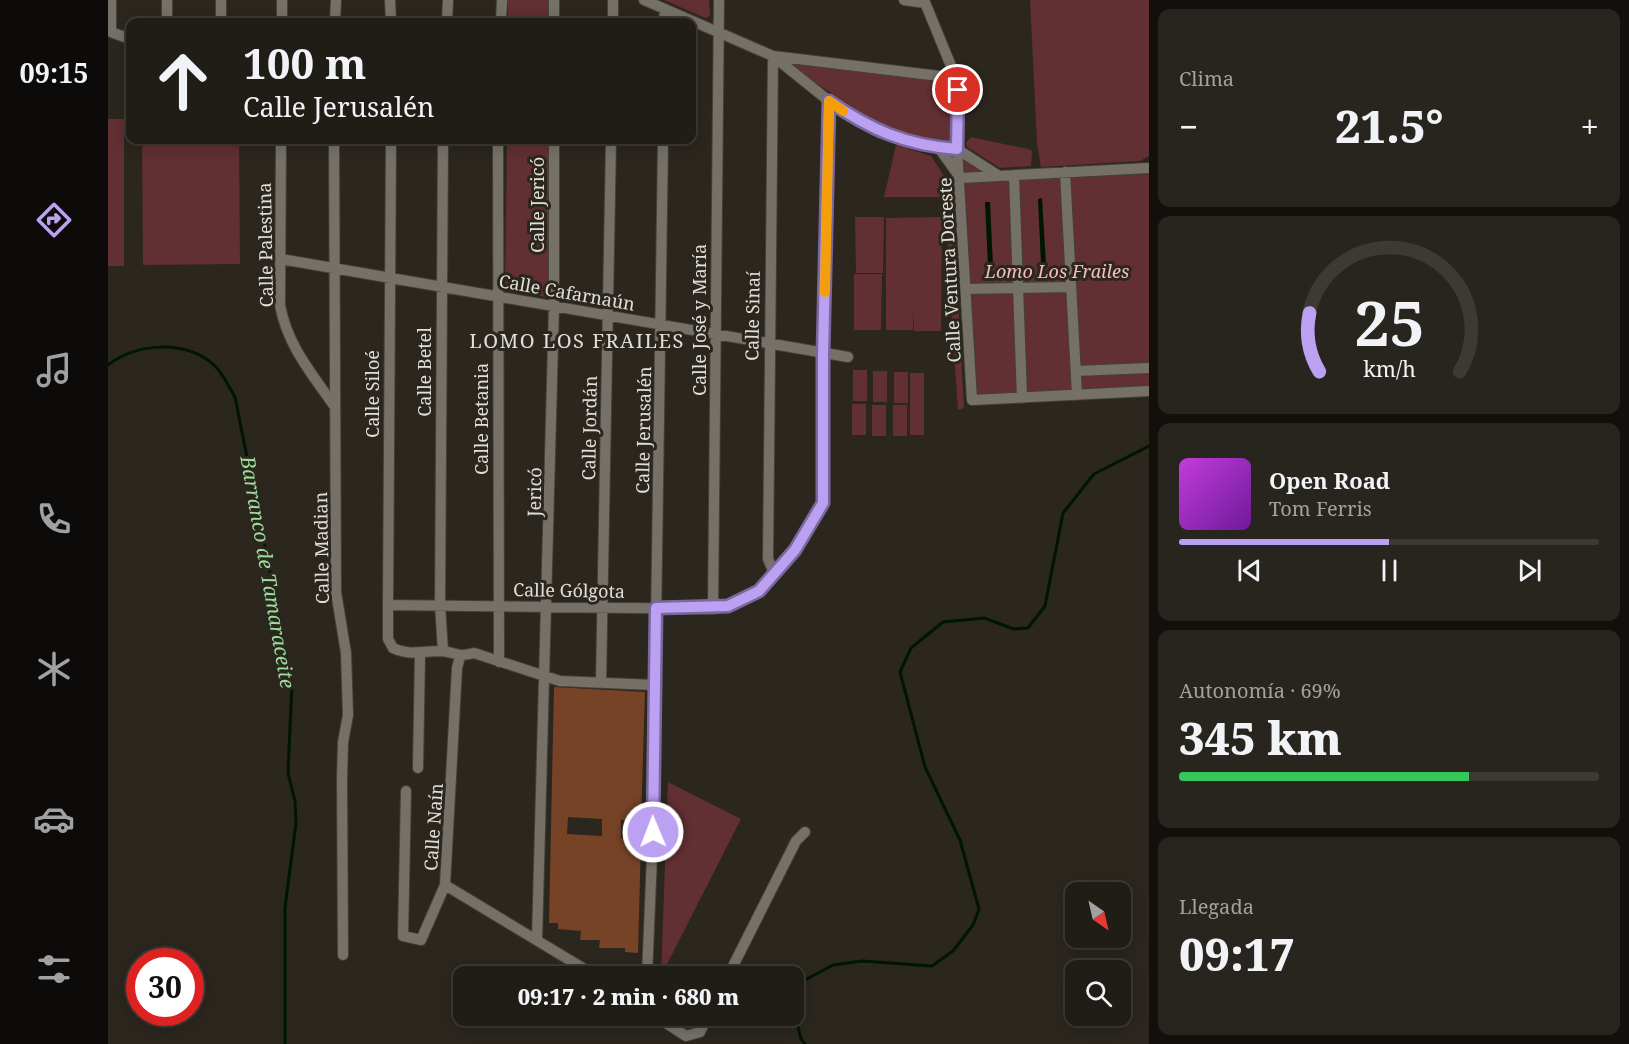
<!DOCTYPE html>
<html lang="es">
<head>
<meta charset="utf-8">
<style>
  body { margin:0; font-family:"Noto Serif",serif; background:#28251f; color:#f1f3f6; height:100vh; display:flex; flex-direction:column; font-size:22px; white-space:nowrap }
  * { box-sizing:border-box; margin:0 }
  p { font-size:20px; color:#a2a1a1 }
  .icon { flex:none; width:33px; height:33px; fill:none; stroke:currentColor; stroke-width:2; stroke-linecap:round; stroke-linejoin:round }
  .map { position:relative; flex:1; overflow:hidden }
  .panel { display:flex; flex-direction:column; gap:9px; padding:9px; background:#120f0c; width:480px }
  .panel>* { flex:none }
  .hud { position:absolute; left:18px; top:18px; width:570px; height:126px; border-radius:12px; box-shadow:0 3px 15px #0003,0 0 0 2px #3d3a35; background:#201c16; color:#f1f3f6; overflow:hidden }
  .needle { width:39px; rotate:146deg }
  .buttons { position:absolute; left:957px; top:882px; display:grid; gap:12px }
  .buttons a { display:grid; place-items:center; width:66px; height:66px; border-radius:12px; background:#201c16; box-shadow:0 3px 15px #0003,0 0 0 2px #3d3a35; font-size:30px }
  .speed { position:absolute; left:18px; top:948px; display:flex; gap:12px; font-size:30px; font-weight:700; text-align:center }
  .speed>* { display:grid; place-content:center; width:78px; height:78px; border-radius:50%; background:#201c16; box-shadow:0 3px 15px #0003,0 0 0 2px #3d3a35; line-height:1 }
  .speed .limit { border:9px solid #d22; background:#fff; color:#111 }
  .pin { position:absolute; display:grid; place-items:center; width:51px; height:51px; color:#fff; margin:-26px; border:3px solid #fff; border-radius:50%; box-shadow:0 2px 6px #0007 }
  .me { position:absolute; width:66px; margin:-33px; rotate:359deg; stroke-linejoin:round; filter:drop-shadow(0 0 4px #0008) }
  .turn { display:flex; align-items:center; gap:21px; height:126px; padding:0 18px; font-size:27px }
  .turn .icon { width:78px; height:78px; stroke-width:2.5 }
  .turn b { display:block; font-size:42px; line-height:51px }
  .big { font-size:45px; font-weight:800; line-height:1.1 }
  .panel .tile { flex:1; display:flex; flex-direction:column; justify-content:center; gap:9px; min-width:0; padding:0 21px; border-radius:12px; background:#28251f }
  .panel .dial { align-items:center; gap:0 }
  .dial svg { height:156px; overflow:visible; fill:none; stroke:#3d3a35; stroke-width:7; stroke-linecap:round; text-anchor:middle }
  .dial text { fill:#f1f3f6; stroke:none }
  .song { display:flex; align-items:center; gap:18px }
  .cover { width:72px; height:72px; border-radius:9px; background:linear-gradient(135deg,hsl(290 70% 55%),hsl(280 70% 35%)) }
  .played { height:6px; border-radius:3px; background:linear-gradient(90deg,#bca0f2 50%,#3d3a35 50%) }
  .keys { display:flex; justify-content:space-around; direction:ltr }
  .heat { display:flex; justify-content:space-between; align-items:center; font-size:33px; direction:ltr }
  .charge { height:9px; border-radius:4px; background:linear-gradient(90deg,#34c759 69%,#3d3a35 0) }
  .trip { position:absolute; left:345px; top:966px; width:351px; height:60px; border-radius:12px; background:#201c16; box-shadow:0 3px 15px #0003,0 0 0 2px #3d3a35; font-weight:800; line-height:60px; text-align:center }
  main { display:flex; flex:1; min-height:0 }
  .dock { display:flex; flex-direction:column; width:108px; justify-content:space-around; align-items:center; background:#0d0b09; color:#a2a1a1 }
  .dock .icon { width:42px; height:42px }
  .dock .active { color:#bca0f2 }
  .dock b { font-size:27px; color:#f1f3f6 }
  .map>svg:first-child { display:block }
</style>
</head>
<body>
<main>
<nav class="dock">
<b>09:15</b>
<svg class="icon active" aria-label="directions" viewBox="0 0 24 24"><path d="M12 3l9 9-9 9-9-9zM9 14v-3h6M13 9l2 2-2 2"/></svg>
<svg class="icon" aria-label="music" viewBox="0 0 24 24"><path d="M9 18V5l10-2v13"/><circle cx="6" cy="18" r="3"/><circle cx="16" cy="16" r="3"/></svg>
<svg class="icon" aria-label="phone" viewBox="0 0 24 24"><path d="M5 4h4l2 5-3 2q2 4 5 5l2-3 5 2v4C11 20 4 13 5 4z"/></svg>
<svg class="icon" aria-label="climate" viewBox="0 0 24 24"><path d="M12 3v18M4 7l16 10M4 17L20 7"/></svg>
<svg class="icon" aria-label="car" viewBox="0 0 24 24"><path d="M5 17H2v-5l4-1 3-4h7l3 4 3 1v5h-3M9 17h6M6 11h13"/><circle cx="7" cy="17" r="2"/><circle cx="17" cy="17" r="2"/></svg>
<svg class="icon" aria-label="filters" viewBox="0 0 24 24"><path d="M4 7h16M4 17h16"/><circle cx="9" cy="7" r="2"/><circle cx="15" cy="17" r="2"/></svg>
</nav>
<div class="map">
<svg width="1041" height="1044" viewBox="0 0 1041 1044">
  <rect width="100%" height="100%" fill="#2b261e"/>
  <path fill="#622f33" d="M 400,0 L 440,0 L 440,22 L 400,22 Z
    M 556,0 L 601,0 L 602,16 L 597,18 Z
    M 922,0 L 1041,0 L 1041,156 L 1032,161 L 933,167 L 929,143 Z
    M 673,60 L 843,80 L 849,149 L 891,176 L 1041,168 L 1041,391 L 864,400 L 849,149 L 781,131 Z
    M 0,119 L 16,119 L 16,266 L 0,266 Z
    M 863,137 L 920,149 L 924,151 L 923,166 L 892,168 L 859,147 L 858,143 Z
    M 34,140 L 131,140 L 132,264 L 35,265 Z
    M 399,140 L 441,140 L 441,298 L 397,287 Z
    M 788,145 L 823,156 L 844,188 L 856,408 L 850,410 L 841,282 L 839,208 L 833,197 L 776,197 Z
    M 747,217 L 776,217 L 775,273 L 748,273 Z
    M 834,217 L 833,331 L 806,331 L 805,307 L 805,330 L 778,330 L 778,218 Z
    M 746,274 L 774,274 L 773,330 L 746,330 Z
    M 745,370 L 759,370 L 759,401 L 745,401 Z
    M 765,371 L 779,371 L 779,402 L 765,402 Z
    M 786,372 L 800,372 L 800,403 L 786,403 Z
    M 802,373 L 816,373 L 816,435 L 802,435 Z
    M 744,404 L 758,404 L 758,435 L 744,435 Z
    M 764,405 L 778,405 L 778,436 L 764,436 Z
    M 785,405 L 799,405 L 799,436 L 785,436 Z
    M 560,782 L 633,819 L 553,976 Z"/>
  <path fill="#001600" d="M 934,198 L 938,264 L 933,264 L 930,199 Z
    M 877,202 L 882,202 L 885,266 L 880,266 Z"/>
  <g fill="none" stroke-linecap="round" stroke-linejoin="round">
    <path stroke="#001600" stroke-width="3" d="M 0,365 C 30,342 79,340 107,366 C 115,374 121,387 127,397 L 184,683 L 180,773 L 187,801 L 188,823 L 177,908 L 177,1044
      M 686,1007 L 693,982 L 725,965 L 754,961 L 824,966 L 845,951 L 865,925 L 871,909 L 852,840 L 817,767 L 792,672 L 803,648 L 835,622 L 876,618 L 906,629 L 920,628 L 937,606 L 955,513 L 986,474 L 1041,446
      M 686,1011 L 693,1039 L 697,1044"/>
  </g>
  <path fill="#764327" fill-rule="evenodd" d="M 446,687 L 537,692 L 533,820 L 513,820 L 513,838 L 533,839 L 530,953 L 517,952 L 517,948 L 491,948 L 492,940 L 472,940 L 473,931 L 450,929 L 450,923 L 441,923 ZM 460,817 L 494,819 L 494,836 L 459,834 Z"/>
  <g fill="none" stroke-linecap="round" stroke-linejoin="round">
    <defs>
      <path id="street" d="M 282,0 L 283,22
        M 536,0 L 665,56 L 721,101 L 772,133 L 831,148 L 849,149 L 891,176
        M 796,0 L 817,3
        M 816,0 L 848,78 L 851,102 L 849,149 L 864,400 L 1041,391
        M 59,22 L 59,0
        M 113,22 L 113,0
        M 174,22 L 174,0
        M 227,22 L 228,0
        M 339,22 L 340,0
        M 393,22 L 394,0
        M 446,22 L 446,0
        M 505,22 L 505,0
        M 556,22 L 557,9
        M 0,31 L 22,39
        M 3,32 L 3,0
        M 173,140 L 172,305 C 179,345 204,374 227,407
        M 226,140 L 228,592 L 238,653 L 240,715 L 235,742 L 234,779 L 235,955
        M 283,140 L 280,605 L 280,639 L 285,648 C 301,656 315,651 333,651 C 348,652 348,658 366,653 L 452,681 L 546,685
        M 390,140 L 391,662
        M 831,148 L 851,176
        M 957,172 L 969,395
        M 906,175 L 914,398
        M 853,178 L 1041,168
        M 173,259 L 740,357
        M 859,289 L 963,287
        M 968,371 L 1041,368
        M 667,575 L 660,559 L 665,56 L 848,78
        M 280,605 L 605,609 L 620,606 L 651,591 L 687,550 L 715,503 L 715,354 L 721,101
        M 605,609 L 611,0
        M 335,651 L 332,605 L 335,140
        M 493,682 L 503,140
        M 310,768 L 312,654
        M 298,791 L 295,936 L 313,940 L 337,885 L 349,668 L 352,657
        M 337,885 L 488,976
        M 429,940 L 446,306 L 446,140
        M 539,976 L 545,832 L 555,140
        M 620,976 L 688,841 L 697,832
        M 547,1016 L 578,1036 L 592,1032 L 600,1016"/>
    </defs>
    <use href="#street" stroke="#44413a" stroke-width="12"/>
    <use href="#street" stroke="#767168" stroke-width="10"/>
  </g>
  <g fill="none" stroke-linecap="round" stroke-linejoin="round">
    <defs>
      <path id="route" d="M 545,832 L 548,608 L 620,606 L 651,591 L 687,550 L 715,503 L 715,354 L 721,101 C 763,130 797,145 849,149 L 850,90"/>
    </defs>
    <use href="#route" stroke="#7a689d" stroke-width="15"/>
    <use href="#route" stroke="#bca0f2" stroke-width="10"/>
    <path stroke="#f59e0b" stroke-width="10" d="M 717,292 L 721,101 L 735,111"/>
  </g>
  <g text-anchor="middle" dominant-baseline="central" stroke-width="6" stroke-linejoin="round" paint-order="stroke">
    <g font-size="18" fill="#e1ded9" stroke="#2b261e">
      <text transform="translate(429 205) rotate(-90)">Calle Jericó</text>
      <text transform="translate(157 245) rotate(-91)">Calle Palestina</text>
      <text transform="translate(841 270) rotate(-93)">Calle Ventura Doreste</text>
      <text transform="translate(459 292) rotate(10)">Calle Cafarnaún</text>
      <text transform="translate(644 316) rotate(-89)">Calle Sinaí</text>
      <text transform="translate(591 320) rotate(-90)">Calle José y María</text>
      <text transform="translate(316 372) rotate(-90)">Calle Betel</text>
      <text transform="translate(264 394) rotate(-90)">Calle Siloé</text>
      <text transform="translate(373 419) rotate(-90)">Calle Betania</text>
      <text transform="translate(481 428) rotate(-89)">Calle Jordán</text>
      <text transform="translate(535 430) rotate(-89)">Calle Jerusalén</text>
      <text transform="translate(426 492) rotate(-89)">Jericó</text>
      <text transform="translate(213 548) rotate(-91)">Calle Madian</text>
      <text transform="translate(461 590) rotate(1)">Calle Gólgota</text>
      <text transform="translate(325 827) rotate(-86)">Calle Naín</text>
    </g>
    <g font-size="18" font-style="italic" fill="#f7bdbe" stroke="#2b261e">
      <text x="949" y="271">Lomo Los Frailes</text>
    </g>
    <g font-size="20" letter-spacing="1.5" fill="#e1ded9" stroke="#2b261e">
      <text x="469" y="340">LOMO LOS FRAILES</text>
    </g>
    <g font-size="20" font-style="italic" fill="#9cdd9c" stroke="#2b261e">
      <text transform="translate(160 572) rotate(80)">Barranco de Tamaraceite</text>
    </g>
  </g>
</svg>
<div class="buttons">
<a><svg class="needle" viewBox="-14 -14 28 28"><path d="M0-13l5 13h-10z" fill="#e53935"/><path d="M0 13l5-13h-10z" fill="#a2a1a1"/></svg></a>
<a><svg class="icon" aria-label="search" viewBox="0 0 24 24"><circle cx="10" cy="10" r="6"/><path d="M15 15l6 6"/></svg></a>
</div>
<div class="speed"><div class="limit">30</div></div>
<div class="pin" style="left:850px;top:90px;background:#d93025"><svg class="icon" aria-label="arrive" viewBox="0 0 24 24"><path d="M6 21V4h12l-3 4 3 4H6"/></svg></div>
<svg class="me" style="left:545px;top:832px" viewBox="-20 -20 40 40"><circle r="17" fill="#bca0f2" stroke="#fff" stroke-width="3"/><path d="M0-11L8 9 0 5-8 9z" fill="#fff"/></svg>
<div class="trip">09:17 · 2 min · 680 m</div>
<div class="hud">
<div class="turn"><svg class="icon" aria-label="ahead" viewBox="0 0 24 24"><path d="M12 20V5M6 11l6-6 6 6"/></svg><div><b>100 m</b>Calle Jerusalén</div></div>
</div>
</div>
<section class="panel">
<div class="tile"><p>Clima</p>
<div class="heat"><a>−</a><b class="big">21.5°</b><a>+</a></div>
</div>
<div class="tile dial"><svg viewBox="0 0 100 80">
<path d="M14 69A42 42 0 1 1 86 69"/>
<path d="M14 69A42 42 0 0 1 9 39" stroke="#bca0f2"/>
<text x="50" y="56" font-size="32" font-weight="700">25</text>
<text x="50" y="72" font-size="11">km/h</text>
</svg></div>
<div class="tile">
<div class="song"><i class="cover"></i><div><b>Open Road</b><p>Tom Ferris</p></div></div>
<div class="played"></div>
<div class="keys"><svg class="icon" aria-label="previous" viewBox="0 0 24 24"><path d="M18 5L8 12l10 7zM5 5v14"/></svg><svg class="icon" aria-label="pause" viewBox="0 0 24 24"><path d="M8 5v14M16 5v14"/></svg><svg class="icon" aria-label="next" viewBox="0 0 24 24"><path d="M6 5l10 7-10 7zM19 5v14"/></svg></div>
</div>
<div class="tile"><p>Autonomía · 69%</p><b class="big">345 km</b><div class="charge"></div></div>
<div class="tile"><p>Llegada</p><b class="big">09:17</b></div>
</section>
</main>
</body>
</html>
